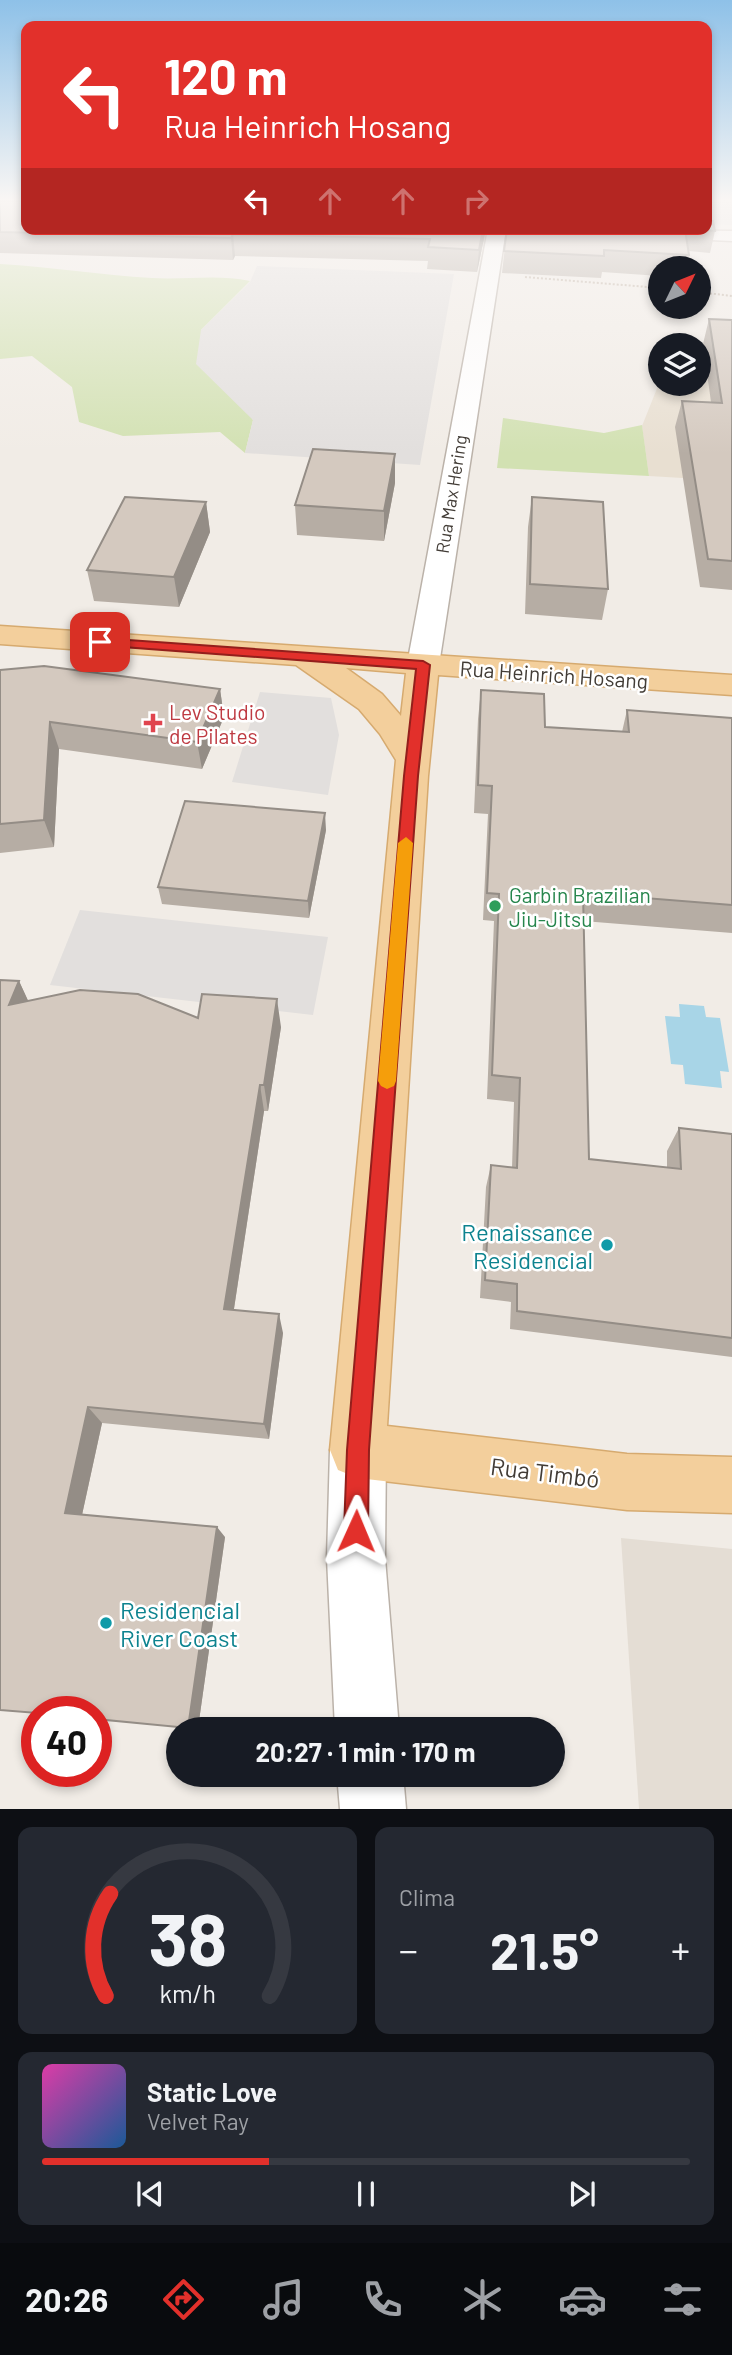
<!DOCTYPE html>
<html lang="pt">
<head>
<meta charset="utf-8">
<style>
  body { margin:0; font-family:Barlow,sans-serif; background:#242831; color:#f1f3f6; height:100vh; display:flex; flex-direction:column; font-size:26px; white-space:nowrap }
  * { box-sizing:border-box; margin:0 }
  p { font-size:23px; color:#9ea1a6 }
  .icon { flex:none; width:38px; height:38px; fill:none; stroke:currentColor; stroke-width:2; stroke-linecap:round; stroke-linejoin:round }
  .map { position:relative; height:1809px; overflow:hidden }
  .panel { display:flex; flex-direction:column; gap:18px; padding:18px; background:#0d0f14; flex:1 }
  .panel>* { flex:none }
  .top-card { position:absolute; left:21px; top:21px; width:691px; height:214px; border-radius:14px; box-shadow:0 4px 10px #0003; background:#e2302b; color:#fff; overflow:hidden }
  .needle { width:46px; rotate:47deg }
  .tools { position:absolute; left:648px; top:256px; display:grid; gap:14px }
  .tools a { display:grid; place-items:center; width:63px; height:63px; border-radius:50%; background:#171b24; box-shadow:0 4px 10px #0003; font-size:35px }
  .speed { position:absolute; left:21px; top:1696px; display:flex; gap:14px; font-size:35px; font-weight:700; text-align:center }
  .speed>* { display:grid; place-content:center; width:91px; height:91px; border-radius:50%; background:#171b24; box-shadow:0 4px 10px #0003; line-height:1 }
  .speed .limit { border:10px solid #d22; background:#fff; color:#111 }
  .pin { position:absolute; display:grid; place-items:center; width:60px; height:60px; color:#fff; margin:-30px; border-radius:14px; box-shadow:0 4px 10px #0006 }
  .me { position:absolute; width:77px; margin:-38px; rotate:1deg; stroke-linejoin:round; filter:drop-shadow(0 0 5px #0008) }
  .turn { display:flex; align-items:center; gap:24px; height:147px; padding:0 28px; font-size:32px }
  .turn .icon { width:91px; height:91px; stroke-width:2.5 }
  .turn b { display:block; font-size:49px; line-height:60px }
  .lanes { display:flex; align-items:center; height:66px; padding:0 28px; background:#0003; justify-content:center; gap:35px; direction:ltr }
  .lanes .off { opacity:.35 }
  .big { font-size:52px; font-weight:700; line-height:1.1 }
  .panel .widget { flex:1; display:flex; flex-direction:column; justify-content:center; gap:10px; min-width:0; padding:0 24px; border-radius:14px; background:#242831 }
  .panel .dial { align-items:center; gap:0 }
  .dial svg { height:182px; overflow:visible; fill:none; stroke:#363941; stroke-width:7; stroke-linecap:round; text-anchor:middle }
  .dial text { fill:#f1f3f6; stroke:none }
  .song { display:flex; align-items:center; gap:21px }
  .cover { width:84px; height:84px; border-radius:10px; background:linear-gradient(135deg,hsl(320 70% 55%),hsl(210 70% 35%)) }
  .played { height:7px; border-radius:4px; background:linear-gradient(90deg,#e2302b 35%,#363941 35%) }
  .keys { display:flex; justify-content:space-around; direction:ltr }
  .heat { display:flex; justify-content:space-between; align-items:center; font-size:38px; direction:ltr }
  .panel .tiles { flex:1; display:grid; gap:18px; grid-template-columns:1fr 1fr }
  .widget:last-child { grid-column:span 2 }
  .trip { position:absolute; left:166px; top:1717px; width:399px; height:70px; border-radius:35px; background:#171b24; box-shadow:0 4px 10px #0003; font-weight:700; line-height:70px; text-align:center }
  .tab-bar { display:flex; height:112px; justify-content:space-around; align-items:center; background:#090b0e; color:#9ea1a6 }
  .tab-bar .icon { width:49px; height:49px }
  .tab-bar .on { color:#e2302b }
  .tab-bar b { font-size:32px; color:#f1f3f6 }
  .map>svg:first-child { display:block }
</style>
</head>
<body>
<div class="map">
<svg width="732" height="1809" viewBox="0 0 732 1809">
  <rect width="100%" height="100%" fill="#f1ece6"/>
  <path fill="#e4ddd4" d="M 621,1538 L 732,1549 L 732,1809 L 639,1809 Z"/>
  <path fill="#e8dfd1" d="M 732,332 L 732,481 L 649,476 L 642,426 L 660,381 L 660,383 L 698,383 L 697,345 Z"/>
  <path fill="#d2e1b2" d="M 0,264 C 51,267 101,275 152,278 C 185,280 218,274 250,281 L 201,330 L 253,420 L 245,453 L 220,432 L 123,436 L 79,422 L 72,387 L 32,356 L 0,359 Z
    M 503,418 L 604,433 L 642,425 L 649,476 L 497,468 Z"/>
  <path fill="#e2dfdd" d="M 707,201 L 732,201 L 732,225 L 707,224 Z
    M 257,266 L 454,274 L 420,465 L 245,453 L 253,420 L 196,364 L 201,330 L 250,282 Z
    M 260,692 L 331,698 L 339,735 L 328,795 L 232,782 Z
    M 80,910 L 328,937 L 313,1015 L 50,985 Z"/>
  <path fill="#a8d5e7" d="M 679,1004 L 704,1006 L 706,1017 L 720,1018 L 729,1072 L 720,1071 L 722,1088 L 685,1084 L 683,1065 L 671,1064 L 665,1016 L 680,1017 Z"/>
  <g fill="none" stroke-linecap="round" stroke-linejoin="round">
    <defs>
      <path id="minor" d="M 488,229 L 506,229 L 439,665 L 434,672 L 423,675 L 412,672 L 407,665 Z
        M 574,229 L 732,231 L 732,241 L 583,234 Z
        M 358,1422 L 378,1430 L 386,1450 L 385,1558 L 399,1729 L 335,1729 L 327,1558 L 330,1450 L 338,1430 Z
        M 337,1774 L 403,1774 L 406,1809 L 340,1809 Z"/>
      <path id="major" d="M 0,626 L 732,675 L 732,695 L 438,675 L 428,776 L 387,1426 L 627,1454 L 732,1457 L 732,1513 L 627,1510 L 358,1478 L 338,1470 L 330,1450 L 396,760 L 380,734 L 359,709 L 296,665 L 0,644 ZM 346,668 L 406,673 L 401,716 L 382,694 Z"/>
    </defs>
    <use href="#minor" stroke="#bbb2a9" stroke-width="3"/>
    <use href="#major" stroke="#d6aa6f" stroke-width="3"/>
    <path stroke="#bbac9c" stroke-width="2" stroke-dasharray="2 2" stroke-linecap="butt" d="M 525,277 L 660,288
      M 698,292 L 732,296"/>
    <use href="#minor" fill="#fff" fill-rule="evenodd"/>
    <use href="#major" fill="#f3cf9c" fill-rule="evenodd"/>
  </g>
  <path fill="#b6ada4" d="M 0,201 L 486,229 L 477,272 L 427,269 L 428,261 L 235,256 L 233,260 L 0,253 Z
    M 707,201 L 710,207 L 707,221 L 715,231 L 710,253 L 689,251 L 689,255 L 686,268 L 660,268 L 660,276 L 602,272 L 601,278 L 502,273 L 507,229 L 707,229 Z
    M 709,319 L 732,320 L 732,590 L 700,587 L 675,427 L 682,401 L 711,402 L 703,344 Z
    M 395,454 L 395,483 L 384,541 L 297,535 L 295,505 Z
    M 532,497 L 608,589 L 602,620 L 525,614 L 528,527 Z
    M 206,502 L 210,532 L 179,607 L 94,601 L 87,570 Z
    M 0,670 L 220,689 L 224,717 L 202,769 L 59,749 L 54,847 L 0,853 Z
    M 481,690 L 545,727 L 622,732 L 627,710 L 732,718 L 732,933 L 583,921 L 589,1159 L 667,1168 L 667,1151 L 679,1128 L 732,1134 L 732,1357 L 510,1329 L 511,1302 L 480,1298 L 486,1187 L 491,1165 L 512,1168 L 514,1102 L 487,1099 L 494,921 L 483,920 L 488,814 L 474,813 L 478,719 Z
    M 326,830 L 309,918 L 162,904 L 158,887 Z
    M 19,981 L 28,1001 L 281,1027 L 268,1111 L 264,1111 L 234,1309 L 283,1333 L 269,1439 L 102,1423 L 82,1515 L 225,1537 L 198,1728 L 188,1728 L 0,1710 Z"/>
  <path fill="#948d86" d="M 483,229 L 486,229 L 477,272 L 479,250 Z
    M 233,234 L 235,256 L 233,260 L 231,238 Z
    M 395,454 L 395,483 L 384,541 L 384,511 Z
    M 206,502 L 210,532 L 179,607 L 174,577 Z
    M 220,689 L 224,717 L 202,769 L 197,742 Z
    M 50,722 L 59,749 L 54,847 L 44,820 Z
    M 325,813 L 326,830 L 309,918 L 308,901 Z
    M 19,981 L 32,1009 L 9,1005 Z
    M 277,999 L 281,1027 L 268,1111 L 264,1085 Z
    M 260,1085 L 264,1111 L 231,1328 L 224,1309 Z
    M 279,1314 L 283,1333 L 269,1439 L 264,1424 Z
    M 88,1407 L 102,1423 L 80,1524 L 65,1513 Z
    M 217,1527 L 225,1537 L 198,1728 L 188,1728 Z"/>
  <path fill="#d4c9bf" stroke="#948d86" stroke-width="2" d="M 0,201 L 26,201 L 26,229 L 483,229 L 479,250 L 428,247 L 430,239 L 233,234 L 231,238 L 0,232 Z
    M 707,201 L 709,201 L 710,207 L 707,207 Z
    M 707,221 L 713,221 L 715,231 L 690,229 L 707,229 Z
    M 507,229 L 685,229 L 689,255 L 604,250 L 604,256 L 504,251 Z
    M 709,319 L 732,320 L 732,561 L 708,559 L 682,401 L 722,403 Z
    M 313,449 L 395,454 L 384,511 L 295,505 Z
    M 125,497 L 206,502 L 174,577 L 87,570 Z
    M 532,497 L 603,502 L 608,589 L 530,584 Z
    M 44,666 L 220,689 L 197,742 L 50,722 L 44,820 L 0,824 L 0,670 Z
    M 481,690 L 544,694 L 545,727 L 629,732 L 627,710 L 732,718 L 732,905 L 583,893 L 589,1159 L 681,1169 L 679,1128 L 732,1134 L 732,1338 L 517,1311 L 517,1284 L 485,1280 L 491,1165 L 517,1168 L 520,1078 L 492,1075 L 499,894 L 487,893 L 492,786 L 478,785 Z
    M 185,801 L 325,813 L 308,901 L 158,887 Z
    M 0,980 L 19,981 L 9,1005 L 80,990 L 138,994 L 198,1018 L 202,994 L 277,999 L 264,1085 L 260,1085 L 224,1309 L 279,1314 L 264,1424 L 88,1407 L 65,1513 L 217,1527 L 188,1728 L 96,1719 L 96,1712 L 37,1712 L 37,1713 L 0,1710 Z"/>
  <linearGradient id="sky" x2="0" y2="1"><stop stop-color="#8ec1e8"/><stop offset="0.44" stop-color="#f9f6f4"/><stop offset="1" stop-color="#f9f6f4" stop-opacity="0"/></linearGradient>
  <rect width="732" height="454" fill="url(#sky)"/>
  <path fill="#e2302b" stroke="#931f1c" stroke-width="2" d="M 100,638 L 423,661 L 430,665 L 418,776 L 369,1450 L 368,1531 L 365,1539 L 356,1543 L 348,1539 L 344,1531 L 347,1450 L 404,776 L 416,669 L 96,645 L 96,639 Z"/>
  <path fill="#f59e0b" d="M 406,837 L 413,843 L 396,1081 L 394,1086 L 387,1089 L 381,1086 L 378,1081 L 398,843 Z"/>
  <path fill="#e0444e" stroke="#fff" stroke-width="2.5" d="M149.5 712.5h7v7h7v7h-7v7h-7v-7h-7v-7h7z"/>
  <circle fill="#2e9e5b" stroke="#fff" stroke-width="2.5" cx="495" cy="906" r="7"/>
  <g fill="#0f9aa8" stroke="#fff" stroke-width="2.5">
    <circle cx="607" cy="1245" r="7"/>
    <circle cx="106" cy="1623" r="7"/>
  </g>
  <g text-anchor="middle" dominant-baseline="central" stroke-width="5" stroke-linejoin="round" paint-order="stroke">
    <g font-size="18" fill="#423c36" stroke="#fff">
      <text transform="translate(451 494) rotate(-81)">Rua Max Hering</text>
    </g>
    <g font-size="21" fill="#423c36" stroke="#fff">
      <text transform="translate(554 674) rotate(4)">Rua Heinrich Hosang</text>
    </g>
    <g font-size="21" fill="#be3a42" stroke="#fff" text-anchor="start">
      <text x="169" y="711">Lev Studio<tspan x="169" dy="24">de Pilates</tspan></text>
    </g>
    <g font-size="21" fill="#27864d" stroke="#fff" text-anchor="start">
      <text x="509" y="894">Garbin Brazilian<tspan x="509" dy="24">Jiu-Jitsu</tspan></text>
    </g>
    <g font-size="24" fill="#0d838f" stroke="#fff" text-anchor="end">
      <text x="593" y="1231">Renaissance<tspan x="593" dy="28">Residencial</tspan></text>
      <text x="120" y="1609" text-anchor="start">Residencial<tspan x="120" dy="28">River Coast</tspan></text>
    </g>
    <g font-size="24" fill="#423c36" stroke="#fff">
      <text transform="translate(545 1472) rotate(7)">Rua Timbó</text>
    </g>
  </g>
</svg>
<div class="tools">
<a><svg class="needle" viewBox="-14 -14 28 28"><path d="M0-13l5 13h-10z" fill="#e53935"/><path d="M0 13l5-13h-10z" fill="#9ea1a6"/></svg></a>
<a><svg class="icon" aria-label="layers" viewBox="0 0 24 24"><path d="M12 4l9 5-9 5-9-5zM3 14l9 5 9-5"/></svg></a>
</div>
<div class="speed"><div class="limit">40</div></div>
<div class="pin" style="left:100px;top:642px;background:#d93025"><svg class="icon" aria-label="arrive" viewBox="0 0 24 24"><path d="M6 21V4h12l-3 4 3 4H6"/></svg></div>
<svg class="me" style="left:356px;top:1531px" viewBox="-20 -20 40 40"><path d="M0-17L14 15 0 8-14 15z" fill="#e2302b" stroke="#fff" stroke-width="4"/></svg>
<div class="trip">20:27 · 1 min · 170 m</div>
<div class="top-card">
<div class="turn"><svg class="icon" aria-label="left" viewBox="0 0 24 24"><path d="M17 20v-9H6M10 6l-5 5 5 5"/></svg><div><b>120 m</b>Rua Heinrich Hosang</div></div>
<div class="lanes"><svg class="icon" aria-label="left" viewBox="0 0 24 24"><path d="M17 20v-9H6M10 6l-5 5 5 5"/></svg><svg class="icon off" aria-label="ahead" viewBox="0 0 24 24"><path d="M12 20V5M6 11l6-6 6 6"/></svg><svg class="icon off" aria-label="ahead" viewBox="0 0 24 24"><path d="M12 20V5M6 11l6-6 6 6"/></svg><svg class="icon off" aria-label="right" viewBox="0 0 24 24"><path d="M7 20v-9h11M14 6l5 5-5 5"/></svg></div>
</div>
</div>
<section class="panel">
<div class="tiles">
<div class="widget dial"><svg viewBox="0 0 100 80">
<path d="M14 69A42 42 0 1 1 86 69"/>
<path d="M14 69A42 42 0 0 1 16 24" stroke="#e2302b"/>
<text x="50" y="56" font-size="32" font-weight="700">38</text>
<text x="50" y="72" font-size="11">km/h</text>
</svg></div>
<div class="widget"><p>Clima</p>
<div class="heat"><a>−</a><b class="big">21.5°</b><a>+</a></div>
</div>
<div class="widget">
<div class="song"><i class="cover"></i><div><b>Static Love</b><p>Velvet Ray</p></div></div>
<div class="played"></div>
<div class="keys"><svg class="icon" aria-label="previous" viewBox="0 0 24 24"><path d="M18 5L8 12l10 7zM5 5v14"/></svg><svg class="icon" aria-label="pause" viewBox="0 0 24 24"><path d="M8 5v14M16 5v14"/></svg><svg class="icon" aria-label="next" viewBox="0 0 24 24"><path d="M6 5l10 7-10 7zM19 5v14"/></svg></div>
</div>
</div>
</section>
<nav class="tab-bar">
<b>20:26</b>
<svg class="icon on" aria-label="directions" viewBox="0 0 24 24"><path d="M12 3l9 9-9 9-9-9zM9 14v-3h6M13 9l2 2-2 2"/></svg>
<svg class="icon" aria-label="music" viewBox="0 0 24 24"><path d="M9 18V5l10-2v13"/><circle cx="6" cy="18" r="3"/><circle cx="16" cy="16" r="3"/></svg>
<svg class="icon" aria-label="phone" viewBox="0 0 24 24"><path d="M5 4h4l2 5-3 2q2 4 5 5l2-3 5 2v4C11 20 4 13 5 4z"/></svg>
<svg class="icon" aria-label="climate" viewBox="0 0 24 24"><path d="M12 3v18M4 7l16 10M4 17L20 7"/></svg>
<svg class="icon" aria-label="car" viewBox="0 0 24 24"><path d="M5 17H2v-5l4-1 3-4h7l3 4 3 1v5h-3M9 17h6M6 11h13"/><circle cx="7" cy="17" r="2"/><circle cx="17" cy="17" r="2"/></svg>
<svg class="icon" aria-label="filters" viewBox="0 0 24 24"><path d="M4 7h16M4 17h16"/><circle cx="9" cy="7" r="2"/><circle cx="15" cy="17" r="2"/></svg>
</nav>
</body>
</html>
